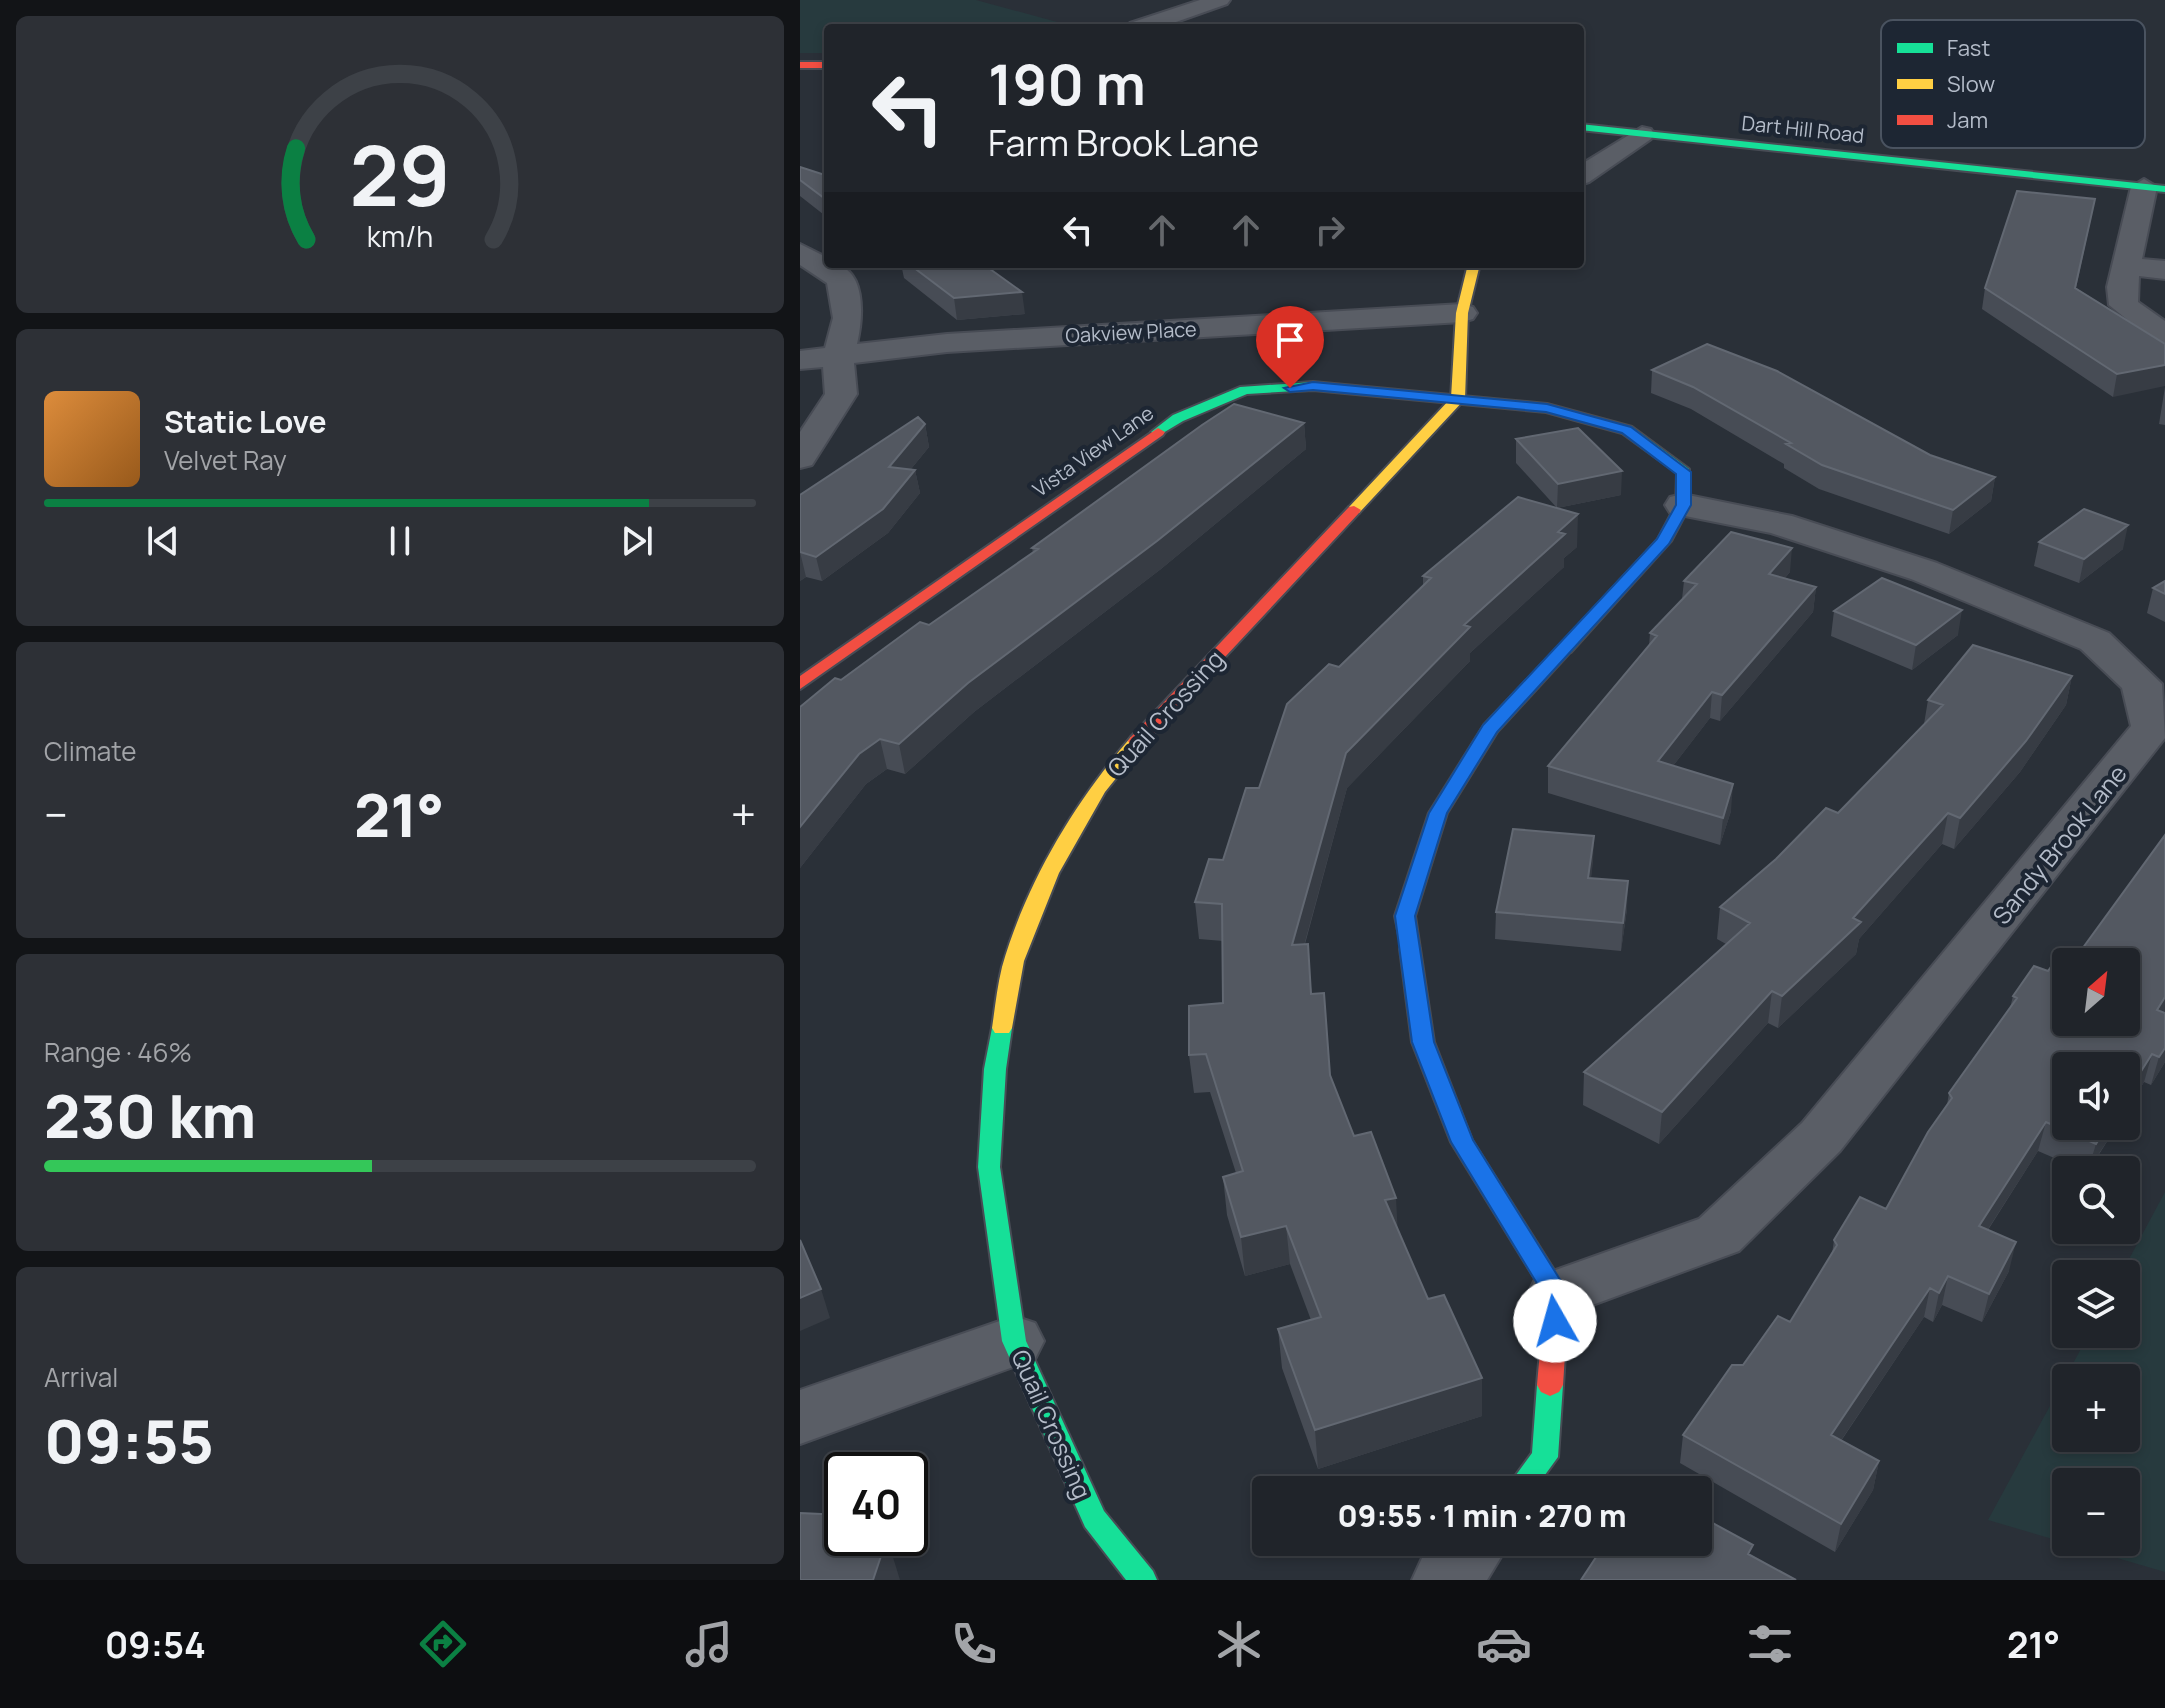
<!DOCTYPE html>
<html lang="en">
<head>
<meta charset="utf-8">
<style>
  body { margin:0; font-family:Manrope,sans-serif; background:#2d3036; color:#f1f3f6; height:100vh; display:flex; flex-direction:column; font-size:30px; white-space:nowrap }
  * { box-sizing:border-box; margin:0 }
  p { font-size:26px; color:#a2a4a8 }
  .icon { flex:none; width:44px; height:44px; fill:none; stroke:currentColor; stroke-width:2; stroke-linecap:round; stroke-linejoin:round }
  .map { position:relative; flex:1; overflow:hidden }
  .sheet { display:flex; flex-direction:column; gap:16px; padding:16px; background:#121417; width:800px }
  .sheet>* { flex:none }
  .top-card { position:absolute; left:24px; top:24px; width:760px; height:244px; border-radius:8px; box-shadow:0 4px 12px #0003,0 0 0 2px #3d4147; background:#20242a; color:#f1f3f6; overflow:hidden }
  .needle { width:52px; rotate:28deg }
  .controls { position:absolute; left:1252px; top:948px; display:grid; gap:16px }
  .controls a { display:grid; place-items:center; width:88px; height:88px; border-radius:8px; background:#20242a; box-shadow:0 4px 12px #0003,0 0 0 2px #3d4147; font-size:40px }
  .speed { position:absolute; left:24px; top:1452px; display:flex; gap:16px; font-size:40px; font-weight:700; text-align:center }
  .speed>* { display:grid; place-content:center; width:104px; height:104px; border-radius:50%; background:#20242a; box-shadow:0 4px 12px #0003,0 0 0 2px #3d4147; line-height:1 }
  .speed .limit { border:4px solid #111; border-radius:12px; background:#fff; color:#111 }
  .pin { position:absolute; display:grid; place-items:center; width:68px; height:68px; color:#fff; margin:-82px -34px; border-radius:50% 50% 50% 0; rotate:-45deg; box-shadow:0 0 8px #0007 }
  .pin .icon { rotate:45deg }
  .me { position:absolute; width:88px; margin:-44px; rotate:353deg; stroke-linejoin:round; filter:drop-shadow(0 0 6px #0008) }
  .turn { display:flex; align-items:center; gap:28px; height:168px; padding:0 32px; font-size:36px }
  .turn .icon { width:104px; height:104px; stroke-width:2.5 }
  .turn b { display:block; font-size:56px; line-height:68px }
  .lanes { display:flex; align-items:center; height:76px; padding:0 32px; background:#0003; justify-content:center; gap:40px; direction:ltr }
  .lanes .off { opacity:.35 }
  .big { font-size:60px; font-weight:800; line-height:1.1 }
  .sheet .tile { flex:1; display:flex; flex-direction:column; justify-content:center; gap:12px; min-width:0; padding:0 28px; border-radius:12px; background:#2d3036 }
  .sheet .dial { align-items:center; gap:0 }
  .dial svg { height:208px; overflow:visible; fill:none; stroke:#3d4147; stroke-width:7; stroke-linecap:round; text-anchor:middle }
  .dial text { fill:#f1f3f6; stroke:none }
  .song { display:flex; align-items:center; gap:24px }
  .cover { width:96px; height:96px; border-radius:12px; background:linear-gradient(135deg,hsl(30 70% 55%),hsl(30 70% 35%)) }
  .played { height:8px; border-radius:4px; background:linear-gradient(90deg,#0b8043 85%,#3d4147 85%) }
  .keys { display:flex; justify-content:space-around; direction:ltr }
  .heat { display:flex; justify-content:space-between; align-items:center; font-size:44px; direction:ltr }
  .charge { height:12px; border-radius:6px; background:linear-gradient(90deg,#34c759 46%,#3d4147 0) }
  .trip { position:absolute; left:452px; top:1476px; width:460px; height:80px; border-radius:8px; background:#20242a; box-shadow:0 4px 12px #0003,0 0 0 2px #3d4147; font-weight:800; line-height:80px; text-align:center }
  .menu { display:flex; height:128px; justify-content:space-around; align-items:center; background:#0d0e11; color:#a2a4a8 }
  .menu .icon { width:56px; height:56px }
  .menu .current { color:#0b8043 }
  .menu b { font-size:36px; color:#f1f3f6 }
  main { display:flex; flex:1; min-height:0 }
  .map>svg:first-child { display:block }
</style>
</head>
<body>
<main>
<section class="sheet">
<div class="tile dial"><svg viewBox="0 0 100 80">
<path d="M14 69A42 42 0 1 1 86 69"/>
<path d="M14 69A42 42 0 0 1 10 34" stroke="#0b8043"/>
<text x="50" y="56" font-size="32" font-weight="700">29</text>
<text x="50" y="72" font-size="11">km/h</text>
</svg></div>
<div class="tile">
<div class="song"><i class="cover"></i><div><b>Static Love</b><p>Velvet Ray</p></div></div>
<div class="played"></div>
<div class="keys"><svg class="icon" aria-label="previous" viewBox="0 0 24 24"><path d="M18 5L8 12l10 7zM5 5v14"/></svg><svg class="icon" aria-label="pause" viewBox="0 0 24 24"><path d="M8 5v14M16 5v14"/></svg><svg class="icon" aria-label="next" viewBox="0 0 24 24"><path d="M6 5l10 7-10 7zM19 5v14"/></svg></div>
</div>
<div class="tile"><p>Climate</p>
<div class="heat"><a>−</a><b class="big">21°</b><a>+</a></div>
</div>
<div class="tile"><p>Range · 46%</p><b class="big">230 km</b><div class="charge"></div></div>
<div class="tile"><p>Arrival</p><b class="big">09:55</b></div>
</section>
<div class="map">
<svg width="1365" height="1580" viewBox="0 0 1365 1580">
  <rect width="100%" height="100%" fill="#2a3038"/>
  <path fill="#273a3e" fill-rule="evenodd" d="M 0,0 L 176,0 L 279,28 L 28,28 L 28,53 L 0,53 Z
    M 1365,1192 L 1365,1572 L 1188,1520 L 1289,1334 L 1326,1334 L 1326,1274 L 1321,1274 ZM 1266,1378 L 1326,1378 L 1326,1438 L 1266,1438 ZM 1266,1482 L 1326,1482 L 1326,1542 L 1266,1542 Z"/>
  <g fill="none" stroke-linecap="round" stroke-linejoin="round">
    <defs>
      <path id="street" d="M 400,0 L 430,0 L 427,4 L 359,28 L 327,28 L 330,23 Z
        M 842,127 L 851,129 L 854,134 L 851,139 L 789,182 L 780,185 L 780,165 Z
        M 1344,179 L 1357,187 L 1342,259 L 1365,261 L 1365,279 L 1339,276 L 1338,302 L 1365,321 L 1365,344 L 1354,341 L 1309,305 L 1307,287 L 1331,187 Z
        M 0,244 L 28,258 L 28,264 C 68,264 63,318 57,344 L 147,334 L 662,304 L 673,307 L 677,313 L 673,319 L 662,322 L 147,352 L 54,363 L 57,394 L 12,465 L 0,468 L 0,432 L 25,394 L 23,367 L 0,369 L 0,351 L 25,348 L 33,318 L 27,283 L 0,265 Z
        M 883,494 L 992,516 L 1137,563 L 1309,633 L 1362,684 L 1365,738 L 1040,1151 L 939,1251 L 757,1318 L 736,1311 L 728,1294 L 736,1277 L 899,1219 L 1002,1123 L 1331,726 L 1322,688 L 1281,649 L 1111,579 L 971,533 L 870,513 L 865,505 L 870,497 Z
        M 214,1316 L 235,1323 L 244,1341 L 235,1359 L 0,1444 L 0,1390 Z
        M 636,1542 L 710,1542 L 687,1580 L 612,1580 L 622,1558 Z"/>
      <path id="fast" d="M 780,124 L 1365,186 L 1365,192 L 780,130 Z
        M 513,382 L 747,404 L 832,427 L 889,469 L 890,505 L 871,541 L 771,652 L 759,652 L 757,649 L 759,646 L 858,539 L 876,505 L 877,473 L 822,433 L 746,412 L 513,390 L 447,394 L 383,421 L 358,436 L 351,432 L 373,415 L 440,387 Z
        M 202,1021 L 209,1023 L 212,1028 L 206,1069 L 200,1167 L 226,1341 L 304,1511 L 353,1571 L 357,1580 L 326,1580 L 285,1527 L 202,1341 L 178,1167 L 184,1069 L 192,1028 L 195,1023 Z
        M 750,1374 L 759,1378 L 763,1385 L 758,1457 L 734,1490 L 705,1490 L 732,1453 L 737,1385 L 741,1378 Z"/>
      <path id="slow" d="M 668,264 L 680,264 L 668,313 L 665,399 L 559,513 L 549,513 L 549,507 L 651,398 L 656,313 Z
        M 765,644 L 773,649 L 697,732 L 647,813 L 615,916 L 620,949 L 617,954 L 603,954 L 595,916 L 629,813 L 684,725 L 759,646 Z
        M 337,736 L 346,741 L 305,792 L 259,873 L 224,961 L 212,1028 L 209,1033 L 195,1033 L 192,1028 C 195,1008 197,987 202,967 C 226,883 274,803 331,737 Z"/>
      <path id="jam" d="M 0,62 L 28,62 L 28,68 L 0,68 Z
        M 358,428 L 365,432 L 363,435 L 0,689 L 0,676 Z
        M 554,506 L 561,510 L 559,513 L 343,745 L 331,745 L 328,741 L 331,737 L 549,507 Z
        M 610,942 L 617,944 L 620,949 L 634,1042 L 672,1140 L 769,1294 L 763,1385 L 759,1392 L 750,1396 L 741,1392 L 737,1385 L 745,1295 L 651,1142 L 612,1042 L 600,949 L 603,944 Z"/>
    </defs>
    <use href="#street" stroke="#484c55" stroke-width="4"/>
    <use href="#fast" stroke="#484c55" stroke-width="4"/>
    <use href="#slow" stroke="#484c55" stroke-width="4"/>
    <use href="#jam" stroke="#484c55" stroke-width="4"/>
    <use href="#street" fill="#5a5e66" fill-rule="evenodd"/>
    <use href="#fast" fill="#16e098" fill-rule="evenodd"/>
    <use href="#slow" fill="#ffcf43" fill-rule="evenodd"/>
    <use href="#jam" fill="#f24e42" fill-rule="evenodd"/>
  </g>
  <path fill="#474c55" d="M 0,167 L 28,176 L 28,218 L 0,196 Z
    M 1291,219 L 1276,288 L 1365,344 L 1313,397 L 1182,309 L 1185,288 Z
    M 101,264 L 183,264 L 225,314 L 157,320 L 104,278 Z
    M 852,370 L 1130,455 L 1195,477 L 1191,501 L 1149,534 L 1019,489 L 984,468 L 984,464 L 891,409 L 851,393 Z
    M 1365,387 L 1365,425 L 1359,424 Z
    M 504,423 L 506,449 L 361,569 L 174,712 L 105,774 L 87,769 L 66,784 L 0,868 L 0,707 L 129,625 L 233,553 L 232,548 Z
    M 125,424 L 129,447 L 111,469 L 115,470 L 120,493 L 88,533 L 22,581 L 6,577 L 0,581 L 0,495 Z
    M 716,439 L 821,495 L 757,508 L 716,463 Z
    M 1239,542 L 1323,549 L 1279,583 L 1234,566 Z
    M 777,547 L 764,558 L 764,567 L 670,653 L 670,661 L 547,788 L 505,944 L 512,994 L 530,1075 L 554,1136 L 682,1416 L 518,1469 L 482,1368 L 478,1329 L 511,1320 L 490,1264 L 445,1276 L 427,1215 L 423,1177 L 436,1173 L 410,1092 L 394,1093 L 389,1055 L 423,1003 L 423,941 L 399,939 L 395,902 L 423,860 L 459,788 L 539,667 L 623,587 L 623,576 Z
    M 990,572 L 985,578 L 1016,587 L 1013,612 L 920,721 L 910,718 L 873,766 L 931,811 L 920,845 L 748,793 L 748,766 L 849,646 L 850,633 L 882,599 L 884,581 Z
    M 1365,581 L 1365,622 L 1347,613 L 1353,588 Z
    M 1034,611 L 1158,635 L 1112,670 L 1031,636 Z
    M 1272,676 L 1266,705 L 1220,772 L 1154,849 L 1142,844 L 1059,939 L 1056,954 L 978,1028 L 968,1023 L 859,1144 L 783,1105 L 784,1072 L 926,944 L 917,939 L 920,907 L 1038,813 L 1124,724 L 1128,700 Z
    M 1365,835 L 1365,1062 L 1351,1085 L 1344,1082 L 1326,1111 L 1326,1066 L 1317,1126 L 1289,1170 L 1282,1170 L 1238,1151 L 1188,1230 L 1209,1271 L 1182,1322 L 1142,1305 L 1133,1322 L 1124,1317 L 1041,1441 L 1079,1461 L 1073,1490 L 1035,1552 L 880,1463 L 883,1435 L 943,1365 L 990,1322 L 1032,1254 L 1034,1240 L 1086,1209 L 1147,1105 L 1149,1093 L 1210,1008 L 1213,996 L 1248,971 L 1274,960 Z
    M 794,836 L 791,878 L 827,909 L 821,951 L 695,939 L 696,912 Z"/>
  <path fill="#373c44" d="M 222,292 L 225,314 L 157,320 L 154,298 Z
    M 1365,365 L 1365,386 L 1313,397 L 1317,374 Z
    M 504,423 L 506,449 L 361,569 L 174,712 L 105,774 L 99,744 L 168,683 Z
    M 125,424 L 129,447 L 93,491 L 89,467 Z
    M 115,470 L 120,493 L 88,533 L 22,581 L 16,557 Z
    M 822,471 L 821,495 L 757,508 L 758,484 Z
    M 1195,477 L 1191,501 L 1149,534 L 1153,510 Z
    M 778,514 L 777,547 L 764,558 L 764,567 L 670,653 L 670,661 L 547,788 L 494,982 L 492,945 L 546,753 L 664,625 L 758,532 Z
    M 1328,525 L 1323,549 L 1279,583 L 1284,559 Z
    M 992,548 L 990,572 L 967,598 L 969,574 Z
    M 0,552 L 6,577 L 0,581 Z
    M 1016,587 L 1013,612 L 920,721 L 922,695 Z
    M 1162,610 L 1158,635 L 1112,670 L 1116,645 Z
    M 1272,676 L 1266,705 L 1220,772 L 1154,849 L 1160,818 Z
    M 912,692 L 910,718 L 856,788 L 858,761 Z
    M 80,739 L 87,769 L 66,784 L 0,868 L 0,827 L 59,754 Z
    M 933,784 L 931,811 L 920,845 L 923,818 Z
    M 1148,813 L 1142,844 L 1059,939 L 1056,954 L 978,1028 L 982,996 Z
    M 794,836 L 793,863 L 787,905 L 788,878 Z
    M 828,881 L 827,909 L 821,951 L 823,923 Z
    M 972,991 L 968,1023 L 859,1144 L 862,1112 Z
    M 1365,997 L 1365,1013 L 1357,1010 Z
    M 1365,1048 L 1365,1062 L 1351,1085 L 1359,1057 Z
    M 1352,1054 L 1344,1082 L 1326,1111 L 1326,1095 Z
    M 1246,1122 L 1238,1151 L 1172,1254 L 1179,1226 Z
    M 1307,1126 L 1317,1126 L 1288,1170 L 1296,1144 Z
    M 596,1198 L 598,1236 L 585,1200 Z
    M 486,1226 L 490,1264 L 445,1276 L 441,1237 Z
    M 1216,1242 L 1209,1271 L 1182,1322 L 1189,1294 Z
    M 1148,1276 L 1142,1305 L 1133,1322 L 1139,1293 Z
    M 1130,1288 L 1124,1317 L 1025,1464 L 1031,1435 Z
    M 21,1289 L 30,1318 L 0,1331 L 0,1298 Z
    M 682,1378 L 682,1416 L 518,1469 L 515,1430 Z
    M 1079,1461 L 1073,1490 L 1035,1552 L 1041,1524 Z
    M 42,1515 L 42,1538 L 36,1535 Z
    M 87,1538 L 100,1580 L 73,1580 Z"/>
  <path fill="#535861" stroke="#626872" stroke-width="2" fill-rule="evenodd" d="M 0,167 L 28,176 L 28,201 L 0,180 Z
    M 1217,191 L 1295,199 L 1275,288 L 1365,344 L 1365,365 L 1317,374 L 1185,288 Z
    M 109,264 L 183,264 L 222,292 L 154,298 Z
    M 907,344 L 977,371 L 1130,455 L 1195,477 L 1153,510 L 1022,465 L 986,444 L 991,443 L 893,387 L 852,370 Z
    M 434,404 L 504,423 L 357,541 L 168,683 L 99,744 L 80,739 L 59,754 L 0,827 L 0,707 L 35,678 L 41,680 L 120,622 L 129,625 L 238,549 L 232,548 L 402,425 Z
    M 118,417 L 125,424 L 89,467 L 115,470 L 83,509 L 16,557 L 0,552 L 0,495 Z
    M 778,428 L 822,471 L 758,484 L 716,439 Z
    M 718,497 L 778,514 L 758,532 L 765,534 L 664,625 L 670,627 L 546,753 L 492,945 L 508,944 L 511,994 L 524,993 L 530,1075 L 554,1136 L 571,1132 L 596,1198 L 585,1200 L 628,1299 L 644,1295 L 682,1378 L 515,1430 L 478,1329 L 521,1317 L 486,1226 L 441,1237 L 423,1177 L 443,1171 L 406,1054 L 389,1055 L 389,1006 L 423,1003 L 422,904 L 395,902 L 409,859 L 423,860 L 446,788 L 459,788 L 487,704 L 529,664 L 539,667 L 631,578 L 623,576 Z
    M 1284,509 L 1328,525 L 1284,559 L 1239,542 Z
    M 931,532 L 992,548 L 969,574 L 1016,587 L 922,695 L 912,692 L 858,761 L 933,784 L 923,818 L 748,766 L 857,636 L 850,633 L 897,584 L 884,581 Z
    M 1082,578 L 1162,610 L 1116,645 L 1034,611 Z
    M 1365,581 L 1365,594 L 1353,588 Z
    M 1173,645 L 1272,676 L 1226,741 L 1160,818 L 1148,813 L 1053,918 L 1061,922 L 982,996 L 972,991 L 862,1112 L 784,1072 L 950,923 L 920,907 L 976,859 L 1026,808 L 1038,813 L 1143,705 L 1128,700 Z
    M 713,829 L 794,836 L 788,878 L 828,881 L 823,923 L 696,912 Z
    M 1365,835 L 1365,997 L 1357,1010 L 1365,1013 L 1365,1048 L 1359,1057 L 1352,1054 L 1326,1095 L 1326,1066 L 1266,1066 L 1266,1126 L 1307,1126 L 1296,1144 L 1246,1122 L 1179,1226 L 1216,1242 L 1189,1294 L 1148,1276 L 1139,1293 L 1130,1288 L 1031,1435 L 1079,1461 L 1041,1524 L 883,1435 L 932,1365 L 943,1365 L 978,1316 L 990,1322 L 1037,1245 L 1034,1240 L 1060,1197 L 1086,1209 L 1128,1132 L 1152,1098 L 1149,1093 L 1217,998 L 1213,996 L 1234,966 L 1248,971 L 1260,954 L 1274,960 ZM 1266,962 L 1326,962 L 1326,1022 L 1266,1022 Z
    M 0,1240 L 21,1289 L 0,1298 Z
    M 843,1485 L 852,1490 L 840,1490 Z
    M 0,1513 L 42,1515 L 36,1535 L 42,1536 L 42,1538 L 87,1538 L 73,1580 L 0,1580 Z
    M 898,1515 L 953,1545 L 948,1554 L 996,1580 L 781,1580 L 806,1542 L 898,1542 Z"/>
  <path fill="#1a73e8" stroke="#114b97" stroke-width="2" d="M 513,382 L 747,404 L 831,427 L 891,472 L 891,505 L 869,544 L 697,732 L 647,813 L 615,916 L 634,1042 L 673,1140 L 769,1294 L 763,1328 L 755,1331 L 746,1328 L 742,1321 L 744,1295 L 651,1142 L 612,1042 L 595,916 L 629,813 L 683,725 L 857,539 L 876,505 L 876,474 L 822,433 L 746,412 L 513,390 L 490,392 L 484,388 Z"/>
  <g text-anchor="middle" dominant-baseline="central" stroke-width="8" stroke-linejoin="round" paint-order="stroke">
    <g font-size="20" fill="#b4bcc9" stroke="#1d2633">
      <text transform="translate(1003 129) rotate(6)">Dart Hill Road</text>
      <text transform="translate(331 332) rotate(-3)">Oakview Place</text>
      <text transform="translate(293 451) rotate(-35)">Vista View Lane</text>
    </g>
    <g font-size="24" fill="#b4bcc9" stroke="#1d2633">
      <text transform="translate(365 713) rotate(-48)">Quail Crossing</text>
      <text transform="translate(1259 844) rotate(-51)">Sandy Brook Lane</text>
      <text transform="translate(252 1424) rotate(66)">Quail Crossing</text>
    </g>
  </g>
  <rect x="1081" y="20" width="264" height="128" rx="12" fill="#1d2633" stroke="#4a5360" stroke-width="2"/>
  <rect x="1097" y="43" width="36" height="10" fill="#16e098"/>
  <rect x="1097" y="79" width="36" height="10" fill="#ffcf43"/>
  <rect x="1097" y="115" width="36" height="10" fill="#f24e42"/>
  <g font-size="22" fill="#b4bcc9">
    <text x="1147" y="56">Fast</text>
    <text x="1147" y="92">Slow</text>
    <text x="1147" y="128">Jam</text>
  </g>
</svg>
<div class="controls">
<a><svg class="needle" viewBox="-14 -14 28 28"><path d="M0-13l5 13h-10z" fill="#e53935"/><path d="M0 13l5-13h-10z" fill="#a2a4a8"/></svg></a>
<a><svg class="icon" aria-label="sound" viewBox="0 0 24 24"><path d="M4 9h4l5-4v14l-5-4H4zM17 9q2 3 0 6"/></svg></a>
<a><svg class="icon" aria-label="search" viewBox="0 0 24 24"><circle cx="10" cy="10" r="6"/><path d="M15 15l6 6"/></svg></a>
<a><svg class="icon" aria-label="layers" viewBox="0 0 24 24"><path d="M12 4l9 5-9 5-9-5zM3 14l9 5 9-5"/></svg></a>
<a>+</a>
<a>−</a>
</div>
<div class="speed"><div class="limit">40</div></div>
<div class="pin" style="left:490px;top:388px;background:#d93025"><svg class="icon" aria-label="arrive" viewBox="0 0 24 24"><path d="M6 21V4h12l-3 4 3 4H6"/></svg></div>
<svg class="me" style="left:755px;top:1321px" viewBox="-20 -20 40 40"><circle r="19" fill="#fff"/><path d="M0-13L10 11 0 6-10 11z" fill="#1a73e8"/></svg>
<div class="trip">09:55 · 1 min · 270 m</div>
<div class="top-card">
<div class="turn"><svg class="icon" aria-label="left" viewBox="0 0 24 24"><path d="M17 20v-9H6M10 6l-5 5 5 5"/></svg><div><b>190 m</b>Farm Brook Lane</div></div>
<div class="lanes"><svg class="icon" aria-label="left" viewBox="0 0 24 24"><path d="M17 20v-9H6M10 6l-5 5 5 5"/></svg><svg class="icon off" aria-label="ahead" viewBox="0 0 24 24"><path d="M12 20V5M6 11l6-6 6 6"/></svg><svg class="icon off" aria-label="ahead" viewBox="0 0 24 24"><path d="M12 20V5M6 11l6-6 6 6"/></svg><svg class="icon off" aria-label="right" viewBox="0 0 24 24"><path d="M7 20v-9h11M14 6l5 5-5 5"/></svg></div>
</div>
</div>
</main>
<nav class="menu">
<b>09:54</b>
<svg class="icon current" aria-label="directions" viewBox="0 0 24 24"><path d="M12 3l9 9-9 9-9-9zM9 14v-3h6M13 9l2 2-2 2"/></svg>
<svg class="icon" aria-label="music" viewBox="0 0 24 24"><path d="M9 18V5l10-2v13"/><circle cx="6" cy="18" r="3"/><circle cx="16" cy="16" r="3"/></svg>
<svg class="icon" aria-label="phone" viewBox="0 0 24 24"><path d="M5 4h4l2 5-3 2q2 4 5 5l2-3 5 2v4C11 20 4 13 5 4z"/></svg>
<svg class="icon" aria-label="climate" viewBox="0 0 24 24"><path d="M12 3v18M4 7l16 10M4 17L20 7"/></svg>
<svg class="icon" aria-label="car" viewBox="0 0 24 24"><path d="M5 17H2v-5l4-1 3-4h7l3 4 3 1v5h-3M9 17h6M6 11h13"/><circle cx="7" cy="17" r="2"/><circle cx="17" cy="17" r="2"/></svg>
<svg class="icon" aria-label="filters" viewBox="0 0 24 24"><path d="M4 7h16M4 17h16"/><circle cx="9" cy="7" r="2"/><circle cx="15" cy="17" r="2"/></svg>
<b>21°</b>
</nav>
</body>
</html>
